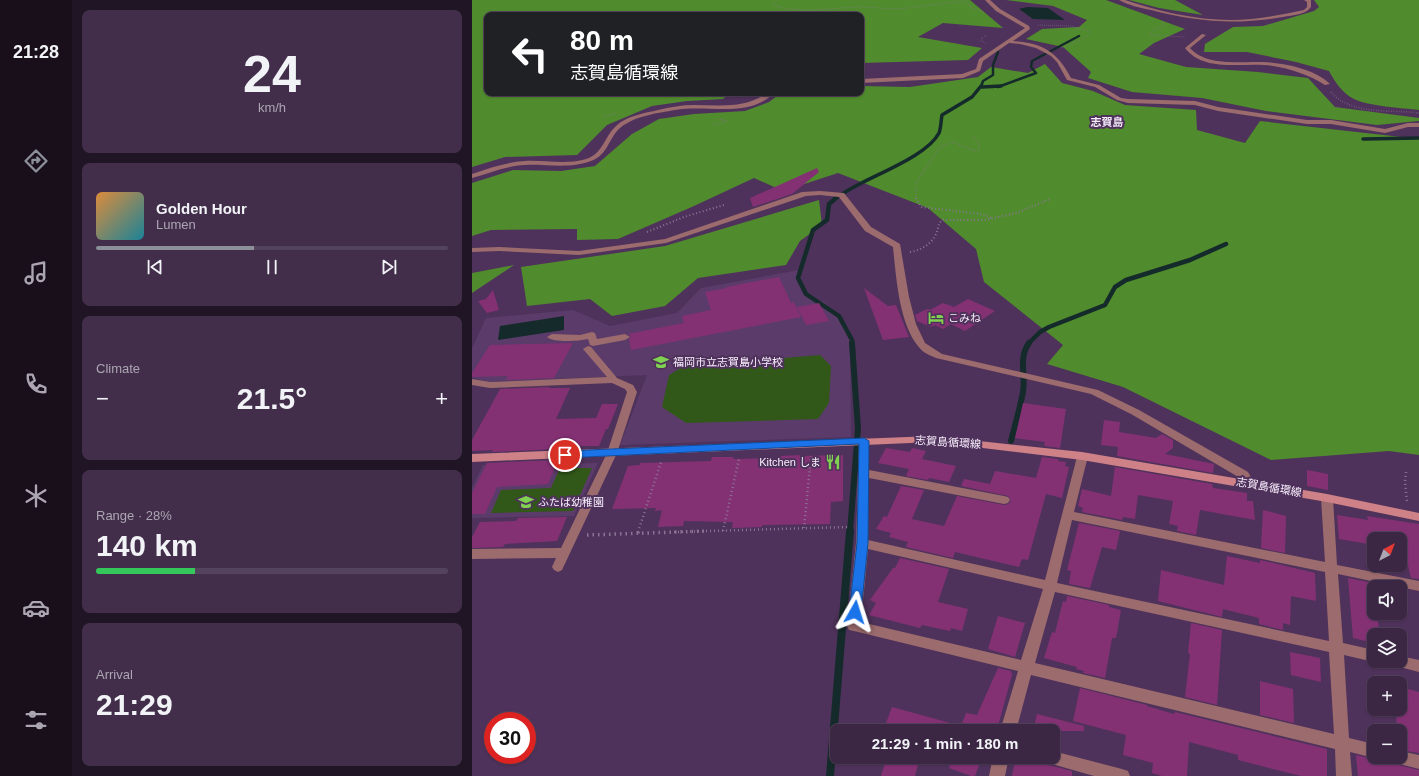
<!DOCTYPE html>
<html lang="en">
<head>
<meta charset="utf-8">
<style>
  body { margin:0; font-family:Arial,"Noto Sans JP",sans-serif; background:#422e4b; color:#f1f3f6; height:100vh; display:flex; flex-direction:column; font-size:15px; white-space:nowrap }
  * { box-sizing:border-box; margin:0 }
  p { font-size:13px; color:#aca5b2 }
  .icon { flex:none; width:22px; height:22px; fill:none; stroke:currentColor; stroke-width:2; stroke-linecap:round; stroke-linejoin:round }
  .map { position:relative; flex:1; overflow:hidden }
  .panel { display:flex; flex-direction:column; gap:10px; padding:10px; background:#201525; width:400px }
  .panel>* { flex:none }
  .top-card { position:absolute; left:12px; top:12px; width:380px; height:84px; border-radius:8px; box-shadow:0 1px 3px #0004,0 0 0 1px #54435d; background:#202124; color:#fff; overflow:hidden }
  .needle { width:26px; rotate:42deg }
  .tools { position:absolute; left:895px; top:532px; display:grid; gap:8px }
  .tools a { display:grid; place-items:center; width:40px; height:40px; border-radius:8px; background:#3b2644; box-shadow:0 1px 3px #0004,0 0 0 1px #54435d; font-size:20px }
  .speed { position:absolute; left:12px; top:712px; display:flex; gap:8px; font-size:20px; font-weight:700; text-align:center }
  .speed>* { display:grid; place-content:center; width:52px; height:52px; border-radius:50%; background:#3b2644; box-shadow:0 1px 3px #0004,0 0 0 1px #54435d; line-height:1 }
  .speed .limit { border:6px solid #d22; background:#fff; color:#111 }
  .pin { position:absolute; display:grid; place-items:center; width:34px; height:34px; color:#fff; margin:-17px; border:2px solid #fff; border-radius:50%; box-shadow:0 1px 4px #0007 }
  .me { position:absolute; width:44px; margin:-22px; rotate:6deg; stroke-linejoin:round; filter:drop-shadow(0 0 3px #0008) }
  .turn { display:flex; align-items:center; gap:14px; height:84px; padding:0 20px; font-size:18px }
  .turn .icon { width:52px; height:52px; stroke-width:2.5 }
  .turn b { display:block; font-size:28px; line-height:34px }
  .big { font-size:30px; font-weight:700; line-height:1.1 }
  .panel .card { flex:1; display:flex; flex-direction:column; justify-content:center; gap:6px; min-width:0; padding:0 14px; border-radius:8px; background:#422e4b }
  .panel .dial { align-items:center; gap:0 }
  .dial b { font-size:52px; line-height:1 }
  .song { display:flex; align-items:center; gap:12px }
  .cover { width:48px; height:48px; border-radius:6px; background:linear-gradient(135deg,hsl(30 70% 55%),hsl(190 70% 35%)) }
  .played { height:4px; border-radius:2px; background:linear-gradient(90deg,#8c9099 45%,#54435d 45%) }
  .keys { display:flex; justify-content:space-around; direction:ltr }
  .heat { display:flex; justify-content:space-between; align-items:center; font-size:22px; direction:ltr }
  .charge { height:6px; border-radius:3px; background:linear-gradient(90deg,#34c759 28%,#54435d 0) }
  .trip { position:absolute; left:358px; top:724px; width:230px; height:40px; border-radius:8px; background:#3b2644; box-shadow:0 1px 3px #0004,0 0 0 1px #54435d; font-weight:700; line-height:40px; text-align:center }
  main { display:flex; flex:1; min-height:0 }
  .tab-bar { display:flex; flex-direction:column; width:72px; justify-content:space-around; align-items:center; background:#180f1b; color:#aca5b2 }
  .tab-bar .icon { width:28px; height:28px }
  .tab-bar .active { color:#8c9099 }
  .tab-bar b { font-size:18px; color:#f1f3f6 }
  .map>svg:first-child { display:block }
</style>
</head>
<body>
<main>
<nav class="tab-bar">
<b>21:28</b>
<svg class="icon active" aria-label="directions" viewBox="0 0 24 24"><path d="M12 3l9 9-9 9-9-9zM9 14v-3h6M13 9l2 2-2 2"/></svg>
<svg class="icon" aria-label="music" viewBox="0 0 24 24"><path d="M9 18V5l10-2v13"/><circle cx="6" cy="18" r="3"/><circle cx="16" cy="16" r="3"/></svg>
<svg class="icon" aria-label="phone" viewBox="0 0 24 24"><path d="M5 4h4l2 5-3 2q2 4 5 5l2-3 5 2v4C11 20 4 13 5 4z"/></svg>
<svg class="icon" aria-label="climate" viewBox="0 0 24 24"><path d="M12 3v18M4 7l16 10M4 17L20 7"/></svg>
<svg class="icon" aria-label="car" viewBox="0 0 24 24"><path d="M5 17H2v-5l4-1 3-4h7l3 4 3 1v5h-3M9 17h6M6 11h13"/><circle cx="7" cy="17" r="2"/><circle cx="17" cy="17" r="2"/></svg>
<svg class="icon" aria-label="filters" viewBox="0 0 24 24"><path d="M4 7h16M4 17h16"/><circle cx="9" cy="7" r="2"/><circle cx="15" cy="17" r="2"/></svg>
</nav>
<section class="panel">
<div class="card dial"><b>24</b><p>km/h</p></div>
<div class="card">
<div class="song"><i class="cover"></i><div><b>Golden Hour</b><p>Lumen</p></div></div>
<div class="played"></div>
<div class="keys"><svg class="icon" aria-label="previous" viewBox="0 0 24 24"><path d="M18 5L8 12l10 7zM5 5v14"/></svg><svg class="icon" aria-label="pause" viewBox="0 0 24 24"><path d="M8 5v14M16 5v14"/></svg><svg class="icon" aria-label="next" viewBox="0 0 24 24"><path d="M6 5l10 7-10 7zM19 5v14"/></svg></div>
</div>
<div class="card"><p>Climate</p>
<div class="heat"><a>−</a><b class="big">21.5°</b><a>+</a></div>
</div>
<div class="card"><p>Range · 28%</p><b class="big">140 km</b><div class="charge"></div></div>
<div class="card"><p>Arrival</p><b class="big">21:29</b></div>
</section>
<div class="map">
<svg width="947" height="776" viewBox="0 0 947 776">
  <rect width="100%" height="100%" fill="#4f325b"/>
  <path fill="#5b3b69" d="M 327,270 L 333,296 L 352,302 L 366,314 L 378,331 L 379,437 L 148,445 L 175,375 L 16,382 L 0,378 L 0,348 L 14,318 L 101,310 L 138,326 L 205,313 L 229,288 Z
    M 126,463 L 102,516 L 0,518 L 0,488 L 11,465 Z"/>
  <path fill="#315819" d="M 348,355 L 359,366 L 357,403 L 346,419 L 214,423 L 190,407 L 197,375 L 212,366 Z
    M 88,468 L 120,468 L 101,511 L 19,513 L 29,490 L 79,488 Z"/>
  <path fill="#508b2d" d="M 0,0 L 498,0 L 531,28 L 471,23 L 446,37 L 510,48 L 496,60 L 389,63 L 389,15 L 15,15 L 15,93 L 258,93 L 251,99 L 215,101 L 180,106 L 135,125 L 105,155 L 33,157 L 0,167 Z
    M 534,0 L 634,0 L 713,29 L 682,43 L 667,54 L 714,67 L 786,72 L 836,78 L 863,107 L 947,118 L 947,121 L 905,125 L 794,111 L 730,98 L 660,92 L 616,78 L 619,72 L 591,47 L 554,39 L 570,29 L 607,27 L 615,20 L 581,6 Z
    M 657,0 L 703,0 L 731,15 L 687,8 Z
    M 842,0 L 947,0 L 947,110 C 930,108 896,106 882,99 C 871,94 863,82 857,71 L 824,62 L 775,52 L 732,52 L 733,44 L 761,27 L 791,26 L 842,11 L 847,7 Z
    M 573,64 L 590,83 L 621,91 L 653,105 L 724,110 L 725,130 L 773,143 L 788,121 L 947,139 L 947,455 L 917,451 L 799,460 L 651,387 L 575,364 L 591,345 L 512,282 L 504,249 L 456,208 L 366,173 L 311,191 L 282,178 L 222,206 L 146,239 L 105,240 L 105,229 L 19,230 L 0,236 L 0,183 L 41,170 L 89,171 L 123,166 L 160,134 L 187,119 L 222,114 L 273,111 L 297,102 L 309,93 L 389,93 L 389,86 L 438,87 L 506,77 L 519,67 L 556,73 Z
    M 347,200 L 350,225 L 328,241 L 314,265 L 226,278 L 193,306 L 140,316 L 118,299 L 55,306 L 49,267 L 193,246 Z
    M 42,265 L 0,293 L 0,273 Z"/>
  <path fill="#152b2b" d="M 555,7 L 576,8 L 593,20 L 561,19 L 547,9 Z
    M 92,316 L 92,330 L 26,340 L 28,326 Z"/>
  <g fill="none" stroke-linecap="round" stroke-linejoin="round">
    <path stroke="#152b2b" stroke-width="2.5" d="M 509,87 L 511,81 L 521,75 L 521,65 L 526,52
      M 526,87 L 564,73 L 559,67 L 560,61 L 607,36"/>
    <path stroke="#152b2b" stroke-width="3.5" d="M 510,87 L 529,86
      M 891,139 L 947,138
      M 363,199 C 387,179 453,160 467,133 C 469,128 469,120 470,115 L 500,97 L 509,86"/>
    <path stroke="#152b2b" stroke-width="4.5" d="M 364,198 L 357,204 L 355,220 L 341,230 L 326,278 L 334,294 L 367,316 L 380,340 L 380,344
      M 556,344 L 568,332 L 577,327 L 633,305 L 643,287 L 654,280 L 718,260 L 754,244"/>
    <path stroke="#152b2b" stroke-width="6" d="M 539,441 C 543,425 548,408 551,392 C 554,375 546,358 557,343
      M 378,532 L 386,429 L 380,343"/>
    <path stroke="#152b2b" stroke-width="8" d="M 358,776 L 378,531"/>
  </g>
  <path fill="#843174" d="M 345,168 L 347,172 L 320,194 L 281,207 L 278,198 Z
    M 307,277 L 319,303 L 322,302 L 329,317 L 159,350 L 157,339 L 159,336 L 156,334 L 212,323 L 210,316 L 239,310 L 233,292 L 255,288 L 254,287 Z
    M 392,288 L 416,306 L 424,305 L 437,337 L 411,340 Z
    M 21,290 L 27,310 L 15,313 L 6,301 L 14,299 Z
    M 496,299 L 523,311 L 493,331 L 479,324 L 471,329 L 463,325 L 459,327 L 445,321 L 443,315 L 455,309 L 458,310 L 471,303 L 482,307 Z
    M 347,303 L 357,321 L 334,325 L 325,307 Z
    M 101,343 L 82,378 L 34,380 L 36,376 L 0,377 L 0,373 L 18,345 Z
    M 77,387 L 77,388 L 98,388 L 84,419 L 124,418 L 130,404 L 146,404 L 136,429 L 134,429 L 127,446 L 107,446 L 107,448 L 20,452 L 21,450 L 0,451 L 0,440 L 28,389 Z
    M 551,403 L 594,409 L 588,448 L 572,446 L 573,442 L 543,438 Z
    M 632,420 L 648,422 L 647,432 L 684,438 L 690,434 L 701,440 L 701,448 L 693,454 L 742,464 L 741,473 L 645,456 L 646,447 L 629,445 Z
    M 414,448 L 438,452 L 440,448 L 454,451 L 450,459 L 484,466 L 477,482 L 457,478 L 456,480 L 434,476 L 437,469 L 406,463 Z
    M 331,455 L 331,456 L 371,455 L 371,501 L 359,502 L 358,524 L 290,525 L 290,527 L 260,528 L 261,522 L 212,521 L 211,526 L 186,527 L 190,510 L 183,511 L 184,508 L 140,509 L 156,466 L 168,465 L 168,463 L 239,461 L 240,457 L 262,457 L 261,459 L 307,458 L 308,456 Z
    M 570,457 L 586,459 L 586,461 L 594,462 L 593,466 L 597,467 L 590,498 L 574,494 L 556,560 L 550,559 L 547,567 L 483,552 L 481,558 L 434,547 L 436,542 L 417,537 L 419,533 L 404,529 L 412,516 L 415,517 L 429,486 L 452,490 L 440,519 L 472,526 L 485,496 L 532,505 L 536,504 L 539,501 L 536,496 L 489,486 L 492,479 L 518,484 L 523,471 L 564,478 Z
    M 86,460 L 76,484 L 25,487 L 13,514 L 0,514 L 0,493 L 15,463 Z
    M 643,467 L 740,484 L 741,488 L 775,493 L 775,501 L 781,501 L 783,520 L 728,510 L 724,535 L 705,531 L 706,526 L 697,524 L 701,501 L 666,495 L 663,519 L 651,517 L 650,520 L 610,512 L 611,508 L 606,506 L 610,489 L 639,496 Z
    M 835,470 L 856,474 L 856,490 L 835,486 Z
    M 791,510 L 814,516 L 813,553 L 789,548 Z
    M 865,515 L 896,520 L 895,516 L 947,524 L 947,579 L 939,578 L 932,549 L 928,548 L 928,539 L 902,539 L 902,544 L 897,543 L 897,544 L 867,539 Z
    M 95,517 L 85,541 L 33,544 L 31,547 L 0,548 L 0,537 L 8,522 L 44,521 L 46,518 Z
    M 607,523 L 648,531 L 644,550 L 630,547 L 618,588 L 597,584 L 599,571 L 595,570 Z
    M 755,556 L 788,563 L 788,560 L 843,573 L 844,601 L 819,596 L 818,625 L 811,623 L 811,630 L 787,624 L 787,618 L 751,609 L 750,617 L 686,601 L 689,570 L 752,585 Z
    M 428,558 L 477,569 L 466,602 L 496,609 L 490,631 L 479,628 L 478,631 L 450,625 L 448,628 L 397,615 L 404,603 L 398,600 L 421,568 L 423,568 Z
    M 876,578 L 900,583 L 902,613 L 904,613 L 905,616 L 908,635 L 902,635 L 902,643 L 881,638 Z
    M 595,596 L 637,605 L 637,607 L 649,610 L 644,638 L 640,638 L 633,678 L 611,673 L 612,671 L 604,669 L 605,667 L 572,658 L 580,632 L 583,633 L 591,601 L 594,602 Z
    M 526,616 L 553,623 L 543,657 L 516,649 Z
    M 719,623 L 750,630 L 745,705 L 713,697 L 718,654 L 716,653 Z
    M 818,652 L 848,658 L 849,682 L 819,675 Z
    M 526,668 L 539,671 L 540,675 L 526,726 L 515,723 L 513,731 L 411,731 L 420,707 L 489,726 L 494,713 L 505,715 Z
    M 788,681 L 821,689 L 822,723 L 788,715 Z
    M 928,687 L 947,692 L 947,753 L 928,750 L 928,731 L 925,731 L 924,711 L 928,712 Z
    M 608,688 L 675,705 L 675,706 L 702,714 L 703,712 L 855,749 L 855,776 L 829,776 L 766,760 L 766,755 L 717,742 L 715,776 L 690,776 L 680,773 L 681,763 L 651,755 L 654,735 L 601,721 Z
    M 565,714 L 612,726 L 612,731 L 561,731 Z
    M 884,755 L 947,770 L 947,776 L 886,776 Z
    M 415,757 L 448,757 L 443,776 L 409,776 Z
    M 466,757 L 510,757 L 503,776 L 499,776 L 477,768 L 479,761 Z
    M 549,758 L 600,771 L 600,776 L 540,776 L 543,760 Z"/>
  <g fill="none" stroke-linecap="round" stroke-linejoin="round">
    <path stroke="#8b7594" stroke-width="1" stroke-dasharray="0.5 1.5" stroke-linecap="butt" d="M 305,0 L 301,5 C 328,14 358,8 386,7 C 403,7 419,10 435,8 C 456,6 475,1 496,2 L 498,7 L 513,13
      M 691,21 L 692,26 L 680,30 L 678,35 L 713,37
      M 566,25 L 598,26 L 617,31 L 617,34 L 610,40 L 588,48
      M 514,35 L 508,40 L 515,44"/>
    <path stroke="#8b7594" stroke-width="1.5" stroke-dasharray="0.5 2" stroke-linecap="butt" d="M 859,92 C 880,116 918,109 947,113
      M 131,117 L 145,113
      M 242,125 L 255,121 L 246,119
      M 444,199 L 444,183 L 468,147 L 481,142 L 503,151 L 507,149 C 508,142 505,140 500,136"/>
    <path stroke="#8b7594" stroke-width="2" stroke-dasharray="1 2.5" stroke-linecap="butt" d="M 444,198 L 449,207 L 508,214 L 520,218
      M 175,232 L 212,217 L 252,205
      M 438,252 C 454,249 465,240 467,223 L 471,220 L 513,220 L 544,213 L 578,199"/>
    <path stroke="#8b7594" stroke-width="2.5" stroke-dasharray="1 3" stroke-linecap="butt" d="M 934,472 L 933,482 L 935,502
      M 332,528 L 339,456
      M 251,531 L 267,459
      M 166,532 L 189,462
      M 202,532 L 376,527"/>
    <path stroke="#8b7594" stroke-width="3.5" stroke-dasharray="1.5 4" stroke-linecap="butt" d="M 166,533 L 167,531
      M 115,535 L 235,531"/>
    <path fill="#9c6b6d" fill-rule="evenodd" d="M 120,332 L 123,333 L 125,339 L 153,334 L 158,337 L 153,340 L 121,346 L 118,345 L 116,339 C 107,341 82,343 75,337 L 80,334 L 108,335 Z
      M 116,346 L 119,347 L 145,378 L 161,385 L 165,392 L 144,456 L 136,456 L 135,453 L 155,392 L 153,389 L 140,383 L 18,388 L 0,385 L 0,379 L 18,382 L 135,377 L 111,349 Z"/>
    <path fill="#9c6b6d" fill-rule="evenodd" d="M 513,0 L 518,0 L 528,9 L 557,26 L 558,29 L 541,41 C 570,43 585,51 599,78 L 627,85 L 649,98 L 656,99 L 723,101 L 746,107 L 835,120 L 859,120 L 913,129 L 936,123 L 947,123 L 947,127 L 936,127 L 913,133 L 859,124 L 835,124 L 746,111 L 723,105 L 656,103 L 645,100 L 623,87 L 595,80 L 585,62 L 579,56 L 564,48 L 548,44 L 537,43 L 511,61 L 508,71 L 491,78 L 389,83 L 389,79 L 490,74 L 504,69 L 507,59 L 553,28 L 524,11 Z
      M 647,0 L 653,0 C 686,11 723,20 759,20 C 783,20 808,15 832,10 L 835,7 L 835,2 L 832,0 L 839,0 L 839,7 C 833,15 821,15 811,17 C 763,25 726,22 679,10 C 668,8 656,5 647,0 Z
      M 730,34 L 734,35 L 718,48 C 735,67 769,61 791,62 C 812,63 843,69 858,84 L 853,85 C 838,75 819,69 801,66 C 773,61 733,74 713,48 Z
      M 295,93 L 302,93 C 276,119 235,104 203,110 C 186,113 162,116 148,128 C 136,139 136,155 119,161 C 98,169 75,164 53,165 C 34,166 18,173 0,178 L 0,174 C 17,168 35,162 53,161 C 73,160 94,165 114,159 C 131,154 132,137 144,126 C 154,116 173,113 186,110 C 198,107 210,105 222,105 C 248,105 273,109 295,93 Z
      M 348,191 L 372,193 L 399,227 L 428,244 L 437,297 L 444,324 L 453,343 L 470,354 L 626,390 L 667,410 L 776,472 L 783,484 L 781,487 L 773,487 L 768,478 L 659,414 L 619,394 L 464,358 C 457,355 450,352 446,346 C 427,323 424,276 421,247 L 393,231 L 367,197 L 348,195 L 334,196 L 194,243 L 107,255 L 27,251 L 0,252 L 0,248 L 27,247 L 107,251 L 193,239 L 330,192 Z
      M 392,438 L 396,439 L 397,441 L 397,470 L 532,496 L 536,497 L 538,500 L 536,503 L 532,504 L 397,478 L 396,540 L 573,580 L 606,453 L 614,453 L 616,456 L 602,512 L 853,562 L 849,498 L 851,495 L 859,495 L 861,498 L 865,565 L 947,581 L 947,591 L 866,574 L 871,643 L 902,650 L 902,661 L 904,661 L 902,662 L 872,655 L 877,738 L 902,744 L 902,757 L 905,757 L 902,758 L 878,752 L 880,776 L 864,776 L 863,749 L 559,675 L 544,731 L 528,731 L 546,671 L 382,631 L 377,630 L 375,626 L 384,543 L 387,441 L 388,439 ZM 600,520 L 853,572 L 857,641 L 585,583 ZM 396,549 L 571,589 L 549,660 L 389,622 ZM 583,592 L 857,652 L 862,734 L 563,663 Z
      M 140,449 L 144,450 L 145,453 L 90,570 L 86,572 L 82,570 L 80,567 L 84,558 L 0,559 L 0,549 L 89,548 L 135,453 L 136,450 Z
      M 928,656 L 947,660 L 947,672 L 920,665 L 918,661 L 928,661 Z
      M 581,751 L 650,769 L 656,771 L 658,776 L 622,776 L 573,762 L 570,757 L 581,757 Z
      M 928,751 L 947,755 L 947,769 L 920,762 L 917,757 L 928,757 Z
      M 521,757 L 537,757 L 533,776 L 517,776 Z"/>
    <path fill="#ce8186" fill-rule="evenodd" d="M 461,436 L 610,452 L 855,494 L 947,513 L 947,521 L 855,502 L 610,460 L 461,442 L 0,462 L 0,454 Z"/>
  </g>
  <path fill="#1a73e8" stroke="#114b97" d="M 392,438 L 397,441 L 396,543 L 389,612 L 387,616 L 383,617 L 379,616 L 377,612 L 385,543 L 387,444 L 93,458 L 88,455 L 93,451 Z"/>
  <defs>
    <symbol id="hotel-bare" viewBox="-9 -9 18 18"><path d="M-6-4.5h1.5V1H6V5H4.5V3h-9V5H-6ZM-4 0a1.8 1.8 0 1 1 3.6 0ZM.5 0V-2.5h3Q6-2.5 6 0Z" fill="#80d051" stroke="#4f325b" stroke-width="2.5" paint-order="stroke"/></symbol>
    <symbol id="school-bare" viewBox="-9 -9 18 18"><path d="M0-5L7-2L0 1L-7-2ZM-4 1L0 2.5L4 1V4Q0 6-4 4Z" fill="#80d051" stroke="#4f325b" stroke-width="2.5" paint-order="stroke"/></symbol>
    <symbol id="restaurant-bare" viewBox="-9 -9 18 18"><path d="M-5-6h1v4h1v-4h1v4h1v-4h1v5L-1.5 .5V6h-2V.5L-5-1ZM5-6V6H3V1.5H1.5Q1.5-4 5-6Z" fill="#80d051" stroke="#4f325b" stroke-width="2.5" paint-order="stroke"/></symbol>
  </defs>
  <g fill-rule="evenodd">
    <use href="#hotel-bare" x="453" y="307" width="22" height="22"/>
    <use href="#school-bare" x="178" y="351" width="22" height="22"/>
    <use href="#restaurant-bare" x="350" y="451" width="22" height="22"/>
    <use href="#school-bare" x="43" y="491" width="22" height="22"/>
  </g>
  <g text-anchor="middle" dominant-baseline="central" stroke-width="4" stroke-linejoin="round" paint-order="stroke">
    <g font-size="11" font-weight="bold" fill="#f8eefd" stroke="#4f325b">
      <text x="635" y="122">志賀島</text>
    </g>
    <g font-size="11" fill="#f8eefd" stroke="#4f325b" text-anchor="start">
      <text x="476" y="318">こみね</text>
      <text x="201" y="362">福岡市立志賀島小学校</text>
      <text x="349" y="462" text-anchor="end">Kitchen しま</text>
      <text x="66" y="502">ふたば幼稚園</text>
    </g>
    <g font-size="11" fill="#f8eefd" stroke="#4f325b">
      <text transform="translate(476 442) rotate(4)">志賀島循環線</text>
      <text transform="translate(797 487) rotate(10)">志賀島循環線</text>
    </g>
  </g>
</svg>
<div class="tools">
<a><svg class="needle" viewBox="-14 -14 28 28"><path d="M0-13l5 13h-10z" fill="#e53935"/><path d="M0 13l5-13h-10z" fill="#aca5b2"/></svg></a>
<a><svg class="icon" aria-label="sound" viewBox="0 0 24 24"><path d="M4 9h4l5-4v14l-5-4H4zM17 9q2 3 0 6"/></svg></a>
<a><svg class="icon" aria-label="layers" viewBox="0 0 24 24"><path d="M12 4l9 5-9 5-9-5zM3 14l9 5 9-5"/></svg></a>
<a>+</a>
<a>−</a>
</div>
<div class="speed"><div class="limit">30</div></div>
<div class="pin" style="left:93px;top:455px;background:#d93025"><svg class="icon" aria-label="arrive" viewBox="0 0 24 24"><path d="M6 21V4h12l-3 4 3 4H6"/></svg></div>
<svg class="me" style="left:383px;top:612px" viewBox="-20 -20 40 40"><path d="M0-17L14 15 0 8-14 15z" fill="#1a73e8" stroke="#fff" stroke-width="4"/></svg>
<div class="trip">21:29 · 1 min · 180 m</div>
<div class="top-card">
<div class="turn"><svg class="icon" aria-label="left" viewBox="0 0 24 24"><path d="M17 20v-9H6M10 6l-5 5 5 5"/></svg><div><b>80 m</b>志賀島循環線</div></div>
</div>
</div>
</main>
</body>
</html>
